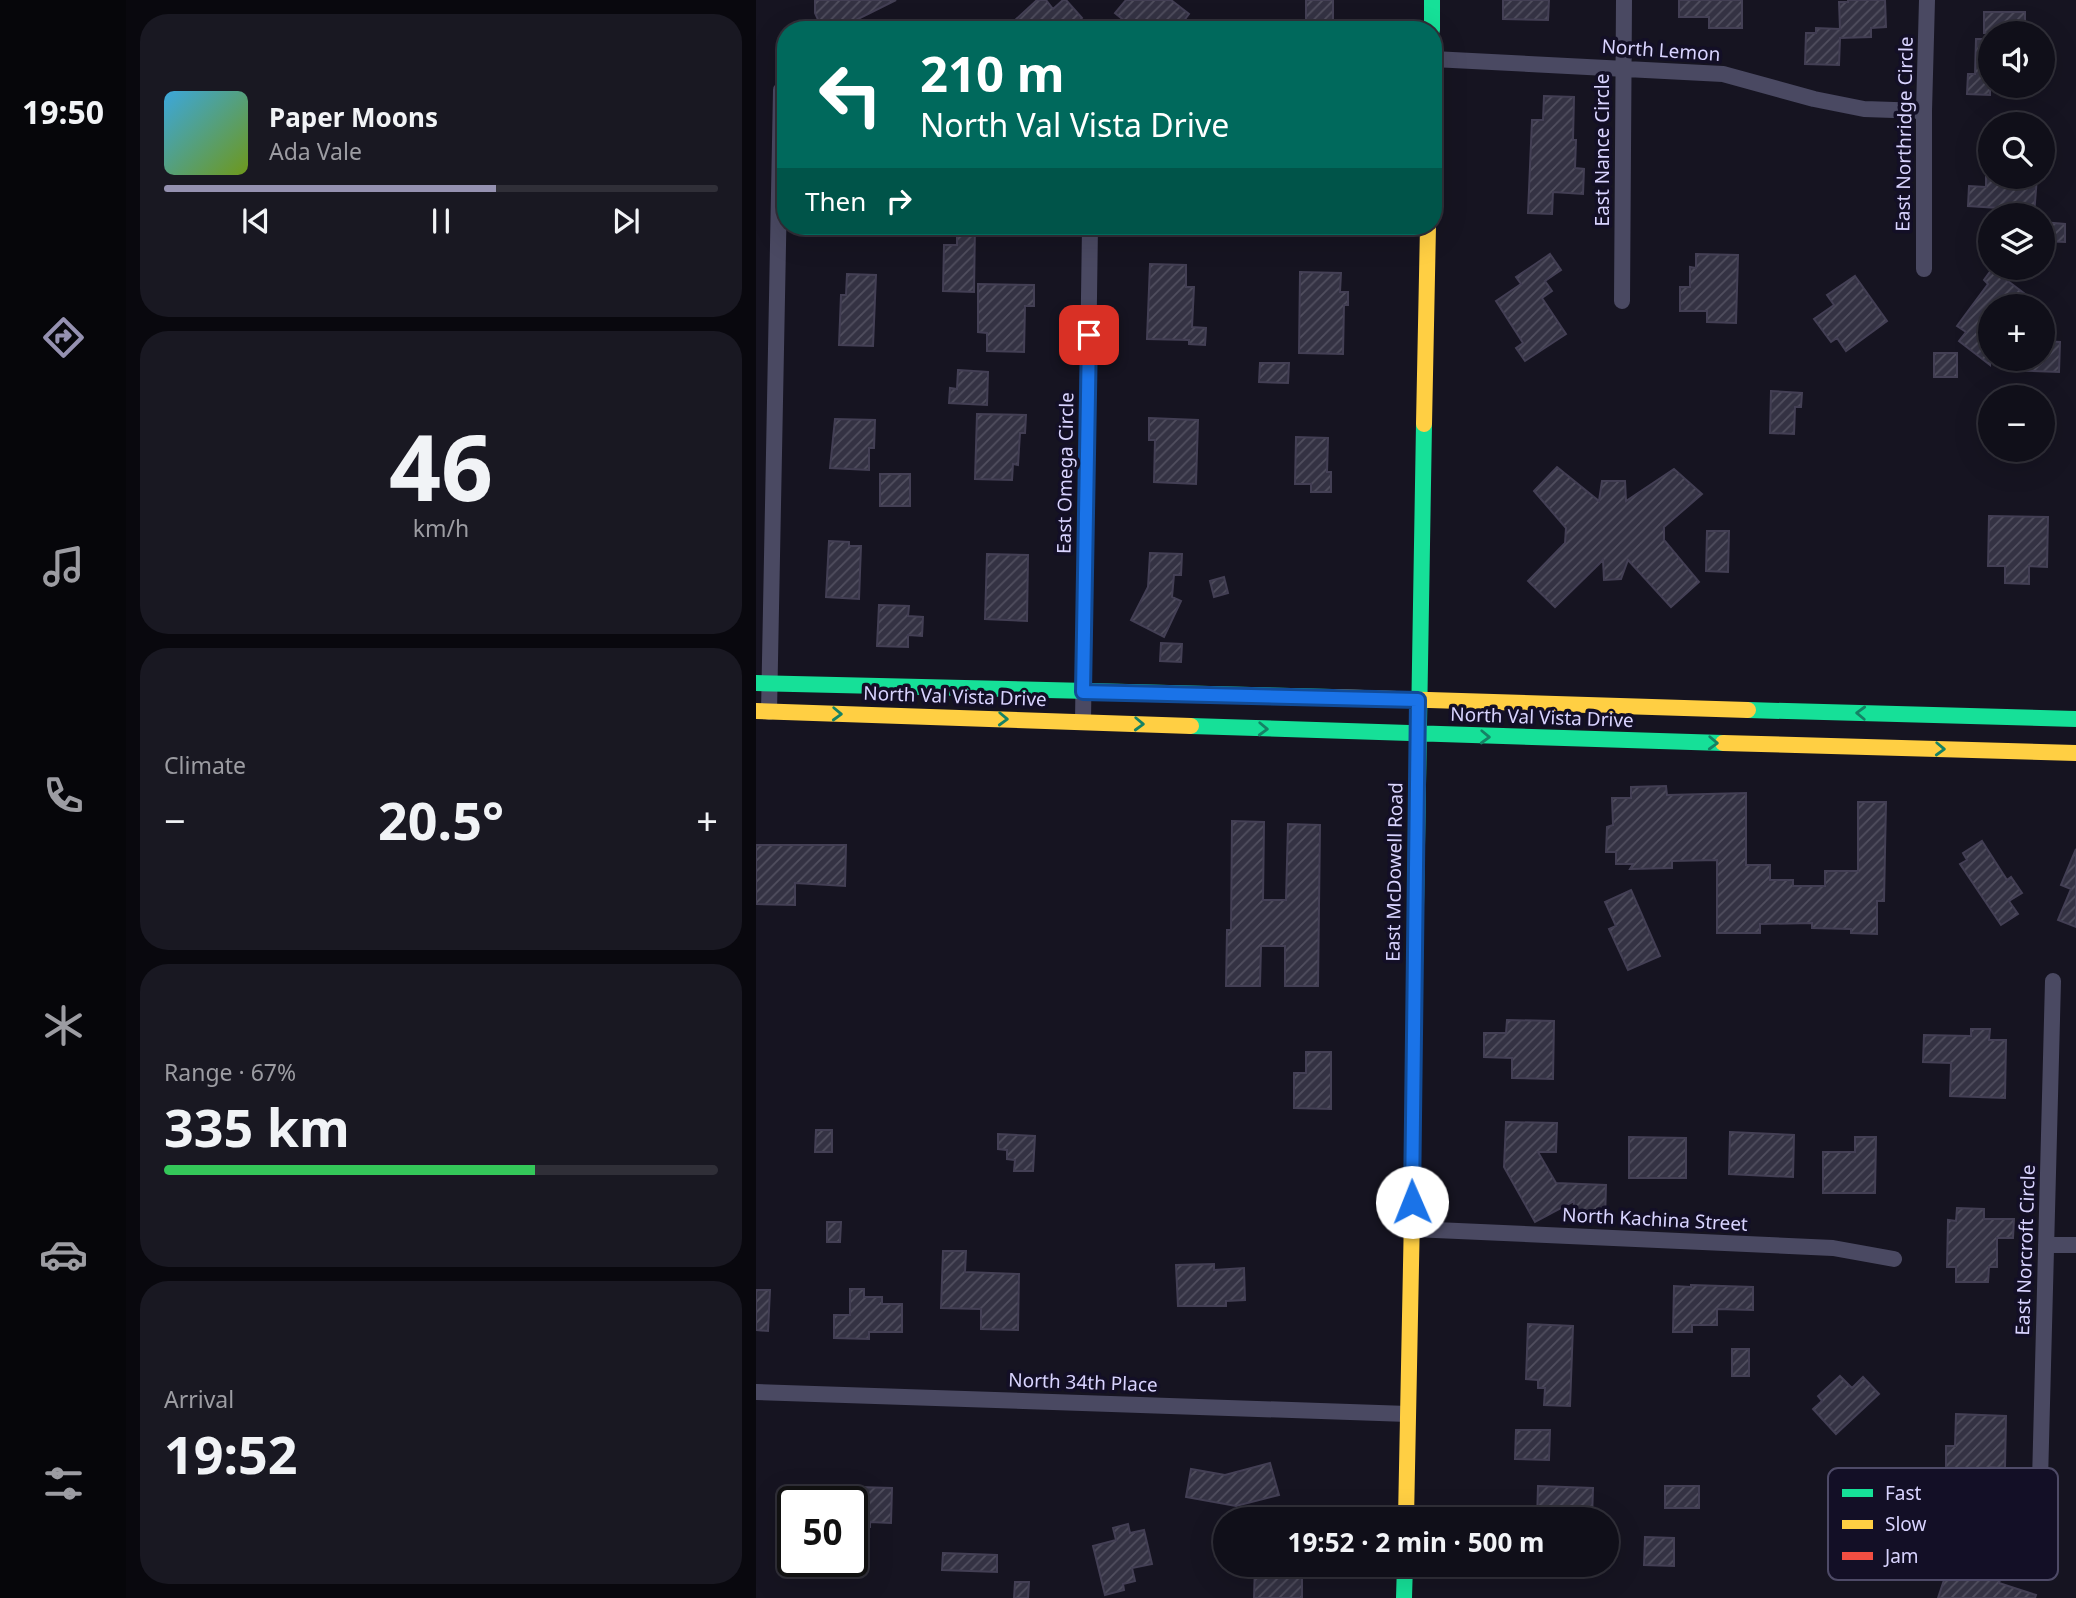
<!DOCTYPE html>
<html lang="en">
<head>
<meta charset="utf-8">
<style>
  body { margin:0; font-family:"Noto Sans",sans-serif; background:#191822; color:#f1f3f6; height:100vh; display:flex; flex-direction:column; font-size:26px; white-space:nowrap }
  * { box-sizing:border-box; margin:0 }
  p { font-size:23px; color:#9c9ca2 }
  .icon { flex:none; width:38px; height:38px; fill:none; stroke:currentColor; stroke-width:2; stroke-linecap:round; stroke-linejoin:round }
  .map { position:relative; flex:1; overflow:hidden }
  .sheet { display:flex; flex-direction:column; gap:14px; padding:14px; background:#09080e; width:630px }
  .sheet>* { flex:none }
  .guide { position:absolute; left:21px; top:21px; width:665px; height:214px; border-radius:28px; box-shadow:0 7px 28px #0002,0 0 0 2px #302f38; background:#00695c; color:#fff; overflow:hidden }
  .tools { position:absolute; left:1222px; top:21px; display:grid; gap:14px }
  .tools a { display:grid; place-items:center; width:77px; height:77px; border-radius:50%; background:#100f19; box-shadow:0 7px 28px #0002,0 0 0 2px #302f38; font-size:35px }
  .speed { position:absolute; left:21px; top:1486px; display:flex; gap:14px; font-size:35px; font-weight:700; text-align:center }
  .speed>* { display:grid; place-content:center; width:91px; height:91px; border-radius:50%; background:#100f19; box-shadow:0 7px 28px #0002,0 0 0 2px #302f38; line-height:1 }
  .speed .limit { border:4px solid #111; border-radius:10px; background:#fff; color:#111 }
  .pin { position:absolute; display:grid; place-items:center; width:60px; height:60px; color:#fff; margin:-30px; border-radius:14px; box-shadow:0 4px 10px #0006 }
  .me { position:absolute; width:77px; margin:-38px; rotate:359deg; stroke-linejoin:round; filter:drop-shadow(0 0 5px #0008) }
  .turn { display:flex; align-items:center; gap:24px; height:147px; padding:0 28px; font-size:32px }
  .turn .icon { width:91px; height:91px; stroke-width:2.5 }
  .turn b { display:block; font-size:49px; line-height:60px }
  .then { display:flex; align-items:center; height:66px; padding:0 28px; background:#0003; gap:14px; font-size:26px }
  .big { font-size:52px; font-weight:700; line-height:1.1 }
  .sheet .card { flex:1; display:flex; flex-direction:column; justify-content:center; gap:10px; min-width:0; padding:0 24px; border-radius:28px; background:#191822 }
  .sheet .dial { align-items:center; gap:0 }
  .dial b { font-size:91px; line-height:1 }
  .song { display:flex; align-items:center; gap:21px }
  .cover { width:84px; height:84px; border-radius:10px; background:linear-gradient(135deg,hsl(200 70% 55%),hsl(80 70% 35%)) }
  .played { height:7px; border-radius:4px; background:linear-gradient(90deg,#9591b1 60%,#302f38 60%) }
  .keys { display:flex; justify-content:space-around; direction:ltr }
  .heat { display:flex; justify-content:space-between; align-items:center; font-size:38px; direction:ltr }
  .charge { height:10px; border-radius:5px; background:linear-gradient(90deg,#34c759 67%,#302f38 0) }
  .trip { position:absolute; left:457px; top:1507px; width:406px; height:70px; border-radius:35px; background:#100f19; box-shadow:0 7px 28px #0002,0 0 0 2px #302f38; font-weight:700; line-height:70px; text-align:center }
  main { display:flex; flex:1; min-height:0 }
  .tabs { display:flex; flex-direction:column; width:126px; justify-content:space-around; align-items:center; background:#06060a; color:#9c9ca2 }
  .tabs .icon { width:49px; height:49px }
  .tabs .selected { color:#9591b1 }
  .tabs b { font-size:32px; color:#f1f3f6 }
  .map>svg:first-child { display:block }
</style>
</head>
<body>
<main>
<nav class="tabs">
<b>19:50</b>
<svg class="icon selected" aria-label="directions" viewBox="0 0 24 24"><path d="M12 3l9 9-9 9-9-9zM9 14v-3h6M13 9l2 2-2 2"/></svg>
<svg class="icon" aria-label="music" viewBox="0 0 24 24"><path d="M9 18V5l10-2v13"/><circle cx="6" cy="18" r="3"/><circle cx="16" cy="16" r="3"/></svg>
<svg class="icon" aria-label="phone" viewBox="0 0 24 24"><path d="M5 4h4l2 5-3 2q2 4 5 5l2-3 5 2v4C11 20 4 13 5 4z"/></svg>
<svg class="icon" aria-label="climate" viewBox="0 0 24 24"><path d="M12 3v18M4 7l16 10M4 17L20 7"/></svg>
<svg class="icon" aria-label="car" viewBox="0 0 24 24"><path d="M5 17H2v-5l4-1 3-4h7l3 4 3 1v5h-3M9 17h6M6 11h13"/><circle cx="7" cy="17" r="2"/><circle cx="17" cy="17" r="2"/></svg>
<svg class="icon" aria-label="filters" viewBox="0 0 24 24"><path d="M4 7h16M4 17h16"/><circle cx="9" cy="7" r="2"/><circle cx="15" cy="17" r="2"/></svg>
</nav>
<section class="sheet">
<div class="card">
<div class="song"><i class="cover"></i><div><b>Paper Moons</b><p>Ada Vale</p></div></div>
<div class="played"></div>
<div class="keys"><svg class="icon" aria-label="previous" viewBox="0 0 24 24"><path d="M18 5L8 12l10 7zM5 5v14"/></svg><svg class="icon" aria-label="pause" viewBox="0 0 24 24"><path d="M8 5v14M16 5v14"/></svg><svg class="icon" aria-label="next" viewBox="0 0 24 24"><path d="M6 5l10 7-10 7zM19 5v14"/></svg></div>
</div>
<div class="card dial"><b>46</b><p>km/h</p></div>
<div class="card"><p>Climate</p>
<div class="heat"><a>−</a><b class="big">20.5°</b><a>+</a></div>
</div>
<div class="card"><p>Range · 67%</p><b class="big">335 km</b><div class="charge"></div></div>
<div class="card"><p>Arrival</p><b class="big">19:52</b></div>
</section>
<div class="map">
<svg width="1320" height="1598" viewBox="0 0 1320 1598">
  <defs>
    <pattern id="building-hatch" width="6" height="6" patternUnits="userSpaceOnUse" patternTransform="scale(1.75)"><rect width="6" height="6" fill="#343243"/><path d="M-1 1l2-2M0 6l6-6M5 7l2-2" fill="none" stroke="#514f5f"/></pattern>
  </defs>
  <rect width="100%" height="100%" fill="#161421"/>
  <path fill="url(#building-hatch)" stroke="#433f54" stroke-width="2" d="M 59,0 L 140,0 L 80,30 L 75,30 L 72,24 L 64,24 L 59,13 Z
    M 281,0 L 290,0 L 297,9 L 307,0 L 310,0 L 326,18 L 313,30 L 265,30 L 257,22 Z
    M 370,0 L 415,0 L 433,14 L 421,30 L 380,30 L 359,13 Z
    M 550,0 L 577,0 L 577,25 L 550,25 Z
    M 747,0 L 793,0 L 792,20 L 747,19 Z
    M 923,0 L 986,0 L 986,28 L 953,28 L 953,17 L 923,17 Z
    M 1092,0 L 1129,0 L 1130,27 L 1115,28 L 1115,37 L 1084,38 L 1083,65 L 1049,64 L 1050,33 L 1060,33 L 1060,28 L 1084,29 L 1083,2 L 1092,2 Z
    M 1228,12 L 1269,12 L 1269,33 L 1228,33 Z
    M 1220,39 L 1234,39 L 1234,95 L 1211,94 L 1212,74 L 1219,74 Z
    M 788,96 L 818,97 L 817,140 L 820,140 L 819,168 L 828,169 L 827,194 L 797,192 L 796,214 L 772,213 L 776,120 L 787,120 Z
    M 1230,177 L 1281,177 L 1278,215 L 1243,215 L 1243,208 L 1212,206 L 1213,186 L 1230,187 Z
    M 1286,222 L 1309,224 L 1309,242 L 1286,241 Z
    M 201,226 L 219,226 L 218,292 L 187,291 L 188,245 L 201,245 Z
    M 794,254 L 805,270 L 789,281 L 796,291 L 786,298 L 810,334 L 769,361 L 760,348 L 767,343 L 740,301 L 765,284 L 760,277 Z
    M 940,254 L 982,255 L 980,323 L 951,322 L 951,311 L 924,311 L 924,287 L 934,287 L 934,267 L 940,268 Z
    M 394,264 L 430,265 L 430,287 L 438,287 L 436,327 L 450,328 L 449,345 L 433,344 L 433,340 L 391,339 Z
    M 1236,269 L 1269,294 L 1260,306 L 1234,306 L 1234,365 L 1203,341 L 1210,332 L 1201,326 L 1232,284 L 1228,280 Z
    M 544,272 L 585,273 L 584,292 L 592,292 L 592,305 L 588,305 L 587,354 L 543,353 Z
    M 91,274 L 120,275 L 117,346 L 83,345 L 85,295 L 90,295 Z
    M 1099,276 L 1131,321 L 1090,351 L 1081,338 L 1075,342 L 1058,319 L 1078,305 L 1071,295 Z
    M 222,284 L 278,285 L 278,306 L 269,306 L 268,352 L 231,351 L 231,333 L 222,332 Z
    M 1286,341 L 1304,342 L 1303,372 L 1254,370 L 1254,359 L 1286,359 Z
    M 1178,353 L 1201,353 L 1201,377 L 1178,377 Z
    M 504,363 L 533,363 L 532,383 L 503,382 Z
    M 202,370 L 232,372 L 231,405 L 193,403 L 194,388 L 201,389 Z
    M 1015,391 L 1046,393 L 1045,407 L 1039,407 L 1038,434 L 1014,433 Z
    M 221,414 L 270,415 L 269,433 L 264,433 L 262,465 L 257,464 L 256,480 L 219,479 Z
    M 393,418 L 442,420 L 440,484 L 398,482 L 399,440 L 393,440 Z
    M 79,419 L 119,420 L 118,448 L 113,448 L 113,470 L 74,468 Z
    M 540,437 L 572,438 L 571,472 L 575,472 L 575,492 L 555,492 L 555,484 L 539,484 Z
    M 801,467 L 843,501 L 846,481 L 869,481 L 870,501 L 918,469 L 946,494 L 908,527 L 908,540 L 943,582 L 915,607 L 872,560 L 865,579 L 848,580 L 847,560 L 799,607 L 772,581 L 809,543 L 810,528 L 778,491 Z
    M 124,474 L 154,474 L 154,506 L 124,506 Z
    M 1233,516 L 1292,517 L 1291,567 L 1273,566 L 1273,584 L 1249,583 L 1249,566 L 1232,566 Z
    M 951,531 L 973,531 L 972,572 L 950,571 Z
    M 73,541 L 93,542 L 93,546 L 105,546 L 103,599 L 70,597 Z
    M 394,553 L 426,554 L 425,575 L 418,575 L 416,597 L 425,601 L 408,637 L 375,620 L 392,587 Z
    M 231,554 L 272,555 L 271,621 L 229,619 Z
    M 468,577 L 472,593 L 458,597 L 454,581 Z
    M 123,605 L 153,606 L 152,616 L 167,617 L 166,636 L 152,635 L 152,647 L 121,646 Z
    M 405,643 L 426,644 L 425,662 L 404,661 Z
    M 910,786 L 911,795 L 990,793 L 990,865 L 1014,865 L 1014,880 L 1037,880 L 1037,886 L 1069,886 L 1069,871 L 1102,871 L 1102,802 L 1130,802 L 1128,901 L 1121,901 L 1121,934 L 1095,933 L 1095,929 L 1056,928 L 1056,923 L 1004,924 L 1004,933 L 961,933 L 961,860 L 916,861 L 916,868 L 874,869 L 877,864 L 860,864 L 860,852 L 850,852 L 851,827 L 857,825 L 856,798 L 875,798 L 875,787 Z
    M 476,821 L 508,822 L 507,900 L 530,900 L 532,824 L 564,825 L 562,986 L 529,986 L 529,946 L 505,946 L 504,986 L 470,986 L 471,930 L 475,930 Z
    M 1226,841 L 1251,880 L 1255,877 L 1266,893 L 1253,901 L 1262,914 L 1245,925 L 1204,864 L 1211,860 L 1207,853 Z
    M 0,845 L 90,845 L 89,886 L 39,883 L 39,905 L 0,904 Z
    M 1320,849 L 1320,927 L 1302,920 L 1315,889 L 1305,885 Z
    M 875,890 L 904,956 L 872,970 L 853,929 L 860,926 L 849,902 Z
    M 751,1020 L 798,1021 L 797,1079 L 756,1078 L 756,1058 L 728,1057 L 728,1033 L 750,1033 Z
    M 1215,1029 L 1234,1029 L 1233,1040 L 1250,1040 L 1249,1098 L 1194,1096 L 1195,1063 L 1167,1062 L 1168,1035 L 1215,1036 Z
    M 550,1052 L 575,1052 L 575,1109 L 538,1108 L 538,1073 L 550,1073 Z
    M 750,1122 L 801,1123 L 800,1152 L 782,1152 L 800,1183 L 850,1185 L 849,1220 L 817,1219 L 818,1201 L 779,1222 L 748,1167 Z
    M 60,1130 L 76,1130 L 76,1152 L 59,1152 Z
    M 974,1132 L 1038,1135 L 1037,1177 L 973,1174 Z
    M 242,1134 L 279,1136 L 277,1171 L 258,1171 L 259,1160 L 251,1159 L 251,1150 L 242,1149 Z
    M 873,1137 L 930,1138 L 930,1178 L 873,1178 Z
    M 1099,1137 L 1120,1137 L 1119,1193 L 1067,1193 L 1067,1152 L 1099,1152 Z
    M 1201,1208 L 1228,1209 L 1228,1219 L 1258,1219 L 1257,1238 L 1241,1238 L 1241,1267 L 1233,1267 L 1232,1282 L 1200,1282 L 1200,1267 L 1191,1267 L 1192,1220 L 1200,1221 Z
    M 71,1222 L 85,1222 L 84,1242 L 71,1242 Z
    M 187,1251 L 210,1251 L 209,1272 L 263,1274 L 262,1330 L 225,1329 L 225,1309 L 185,1308 Z
    M 458,1264 L 458,1270 L 488,1268 L 489,1300 L 470,1301 L 470,1306 L 422,1306 L 420,1265 Z
    M 935,1285 L 997,1287 L 997,1310 L 961,1309 L 961,1325 L 936,1325 L 936,1332 L 917,1332 L 918,1286 L 935,1287 Z
    M 94,1289 L 108,1289 L 108,1297 L 126,1297 L 126,1304 L 146,1304 L 146,1332 L 113,1332 L 113,1339 L 78,1338 L 78,1315 L 94,1315 Z
    M 0,1290 L 14,1290 L 12,1331 L 0,1330 Z
    M 772,1324 L 817,1326 L 814,1406 L 788,1405 L 789,1388 L 782,1388 L 782,1380 L 770,1379 Z
    M 976,1349 L 993,1349 L 993,1376 L 976,1376 Z
    M 1084,1376 L 1096,1388 L 1107,1377 L 1123,1394 L 1080,1434 L 1057,1409 L 1066,1401 L 1062,1396 Z
    M 1200,1414 L 1250,1416 L 1249,1468 L 1234,1467 L 1233,1481 L 1216,1481 L 1216,1472 L 1190,1472 L 1190,1446 L 1199,1446 Z
    M 760,1430 L 794,1430 L 793,1460 L 759,1459 Z
    M 514,1463 L 523,1495 L 480,1506 L 430,1497 L 435,1469 L 469,1475 Z
    M 67,1486 L 136,1488 L 135,1523 L 114,1522 L 114,1527 L 96,1526 L 96,1502 L 66,1502 Z
    M 782,1486 L 837,1488 L 836,1519 L 781,1519 Z
    M 909,1486 L 943,1486 L 943,1508 L 909,1508 Z
    M 372,1524 L 374,1533 L 388,1530 L 396,1564 L 376,1568 L 379,1581 L 367,1584 L 368,1590 L 349,1595 L 337,1546 L 360,1540 L 357,1528 Z
    M 889,1537 L 918,1538 L 918,1566 L 888,1565 Z
    M 187,1553 L 241,1555 L 241,1572 L 186,1570 Z
    M 1231,1563 L 1248,1568 L 1243,1583 L 1280,1595 L 1279,1598 L 1182,1598 L 1192,1568 L 1203,1571 L 1204,1566 L 1228,1574 Z
    M 499,1564 L 546,1564 L 546,1598 L 498,1598 Z
    M 259,1582 L 273,1582 L 272,1598 L 258,1598 Z"/>
  <g fill="none" stroke-linecap="round" stroke-linejoin="round">
    <path stroke="#4a4962" stroke-width="16" d="M 677,59 L 967,74 L 1058,99 L 1108,109 L 1168,111
      M 1168,269 L 1168,111 L 1171,0
      M 866,301 L 868,0
      M 13,712 L 25,90
      M 327,721 L 334,226
      M 657,1229 L 1077,1248 L 1138,1259
      M 1290,1245 L 1320,1245
      M 0,1392 L 652,1414
      M 1283,1519 L 1297,981"/>
    <path stroke="#16e098" stroke-width="16" d="M 676,0 L 676,30
      M 0,683 L 576,697
      M 992,710 L 1320,719
      M 435,726 L 967,743
      M 658,1026 L 668,424
      M 648,1598 L 649,1564"/>
    <path stroke="#ffcf43" stroke-width="16" d="M 668,424 L 672,226
      M 576,697 L 992,710
      M 0,711 L 435,726
      M 967,743 L 1320,753
      M 650,1519 L 656,1215"/>
    <path stroke="#f24e42" stroke-width="16" d="M 656,1215 L 658,1026"/>
  </g>
  <defs><path id="oneway-chevron" d="M-2-3.5L2.5 0L-2 3.5" fill="none" stroke-width="1.6" stroke-linecap="round" stroke-linejoin="round" transform="scale(1.75)"/></defs>
  <g stroke="#158265">
    <use href="#oneway-chevron" transform="translate(1105 713) rotate(-178)"/>
    <use href="#oneway-chevron" transform="translate(81 714) rotate(2)"/>
    <use href="#oneway-chevron" transform="translate(247 719) rotate(2)"/>
    <use href="#oneway-chevron" transform="translate(383 724) rotate(2)"/>
    <use href="#oneway-chevron" transform="translate(507 729) rotate(2)"/>
    <use href="#oneway-chevron" transform="translate(729 737) rotate(2)"/>
    <use href="#oneway-chevron" transform="translate(957 743) rotate(2)"/>
    <use href="#oneway-chevron" transform="translate(1184 749) rotate(2)"/>
  </g>
  <g fill="none" stroke-linecap="round" stroke-linejoin="round">
    <defs>
      <path id="route" d="M 333,335 L 327,692 L 662,700 L 656,1202"/>
    </defs>
    <use href="#route" stroke="#114b97" stroke-width="18"/>
    <use href="#route" stroke="#1a73e8" stroke-width="12"/>
  </g>
  <g text-anchor="middle" dominant-baseline="central" stroke-width="7" stroke-linejoin="round" paint-order="stroke">
    <g font-size="19" fill="#d9d4ff" stroke="#130f26">
      <text transform="translate(905 50) rotate(4)">North Lemon</text>
      <text transform="translate(1148 134) rotate(-89)">East Northridge Circle</text>
      <text transform="translate(846 150) rotate(-90)">East Nance Circle</text>
      <text transform="translate(309 473) rotate(-89)">East Omega Circle</text>
      <text transform="translate(199 696) rotate(2)">North Val Vista Drive</text>
      <text transform="translate(786 717) rotate(2)">North Val Vista Drive</text>
      <text transform="translate(638 872) rotate(-89)">East McDowell Road</text>
      <text transform="translate(899 1219) rotate(3)">North Kachina Street</text>
      <text transform="translate(1269 1250) rotate(-88)">East Norcroft Circle</text>
      <text transform="translate(327 1382) rotate(2)">North 34th Place</text>
    </g>
  </g>
  <rect x="1072" y="1468" width="230" height="112" rx="10" fill="#130f26" stroke="#4e4a67" stroke-width="2"/>
  <rect x="1086" y="1489" width="31" height="8" fill="#16e098"/>
  <rect x="1086" y="1520" width="31" height="9" fill="#ffcf43"/>
  <rect x="1086" y="1552" width="31" height="8" fill="#f24e42"/>
  <g font-size="19" fill="#d9d4ff">
    <text x="1129" y="1500">Fast</text>
    <text x="1129" y="1531">Slow</text>
    <text x="1129" y="1563">Jam</text>
  </g>
</svg>
<div class="tools">
<a><svg class="icon" aria-label="sound" viewBox="0 0 24 24"><path d="M4 9h4l5-4v14l-5-4H4zM17 9q2 3 0 6"/></svg></a>
<a><svg class="icon" aria-label="search" viewBox="0 0 24 24"><circle cx="10" cy="10" r="6"/><path d="M15 15l6 6"/></svg></a>
<a><svg class="icon" aria-label="layers" viewBox="0 0 24 24"><path d="M12 4l9 5-9 5-9-5zM3 14l9 5 9-5"/></svg></a>
<a>+</a>
<a>−</a>
</div>
<div class="speed"><div class="limit">50</div></div>
<div class="pin" style="left:333px;top:335px;background:#d93025"><svg class="icon" aria-label="arrive" viewBox="0 0 24 24"><path d="M6 21V4h12l-3 4 3 4H6"/></svg></div>
<svg class="me" style="left:656px;top:1202px" viewBox="-20 -20 40 40"><circle r="19" fill="#fff"/><path d="M0-13L10 11 0 6-10 11z" fill="#1a73e8"/></svg>
<div class="trip">19:52 · 2 min · 500 m</div>
<div class="guide">
<div class="turn"><svg class="icon" aria-label="left" viewBox="0 0 24 24"><path d="M17 20v-9H6M10 6l-5 5 5 5"/></svg><div><b>210 m</b>North Val Vista Drive</div></div>
<div class="then">Then<svg class="icon" aria-label="right" viewBox="0 0 24 24"><path d="M7 20v-9h11M14 6l5 5-5 5"/></svg></div>
</div>
</div>
</main>
</body>
</html>
